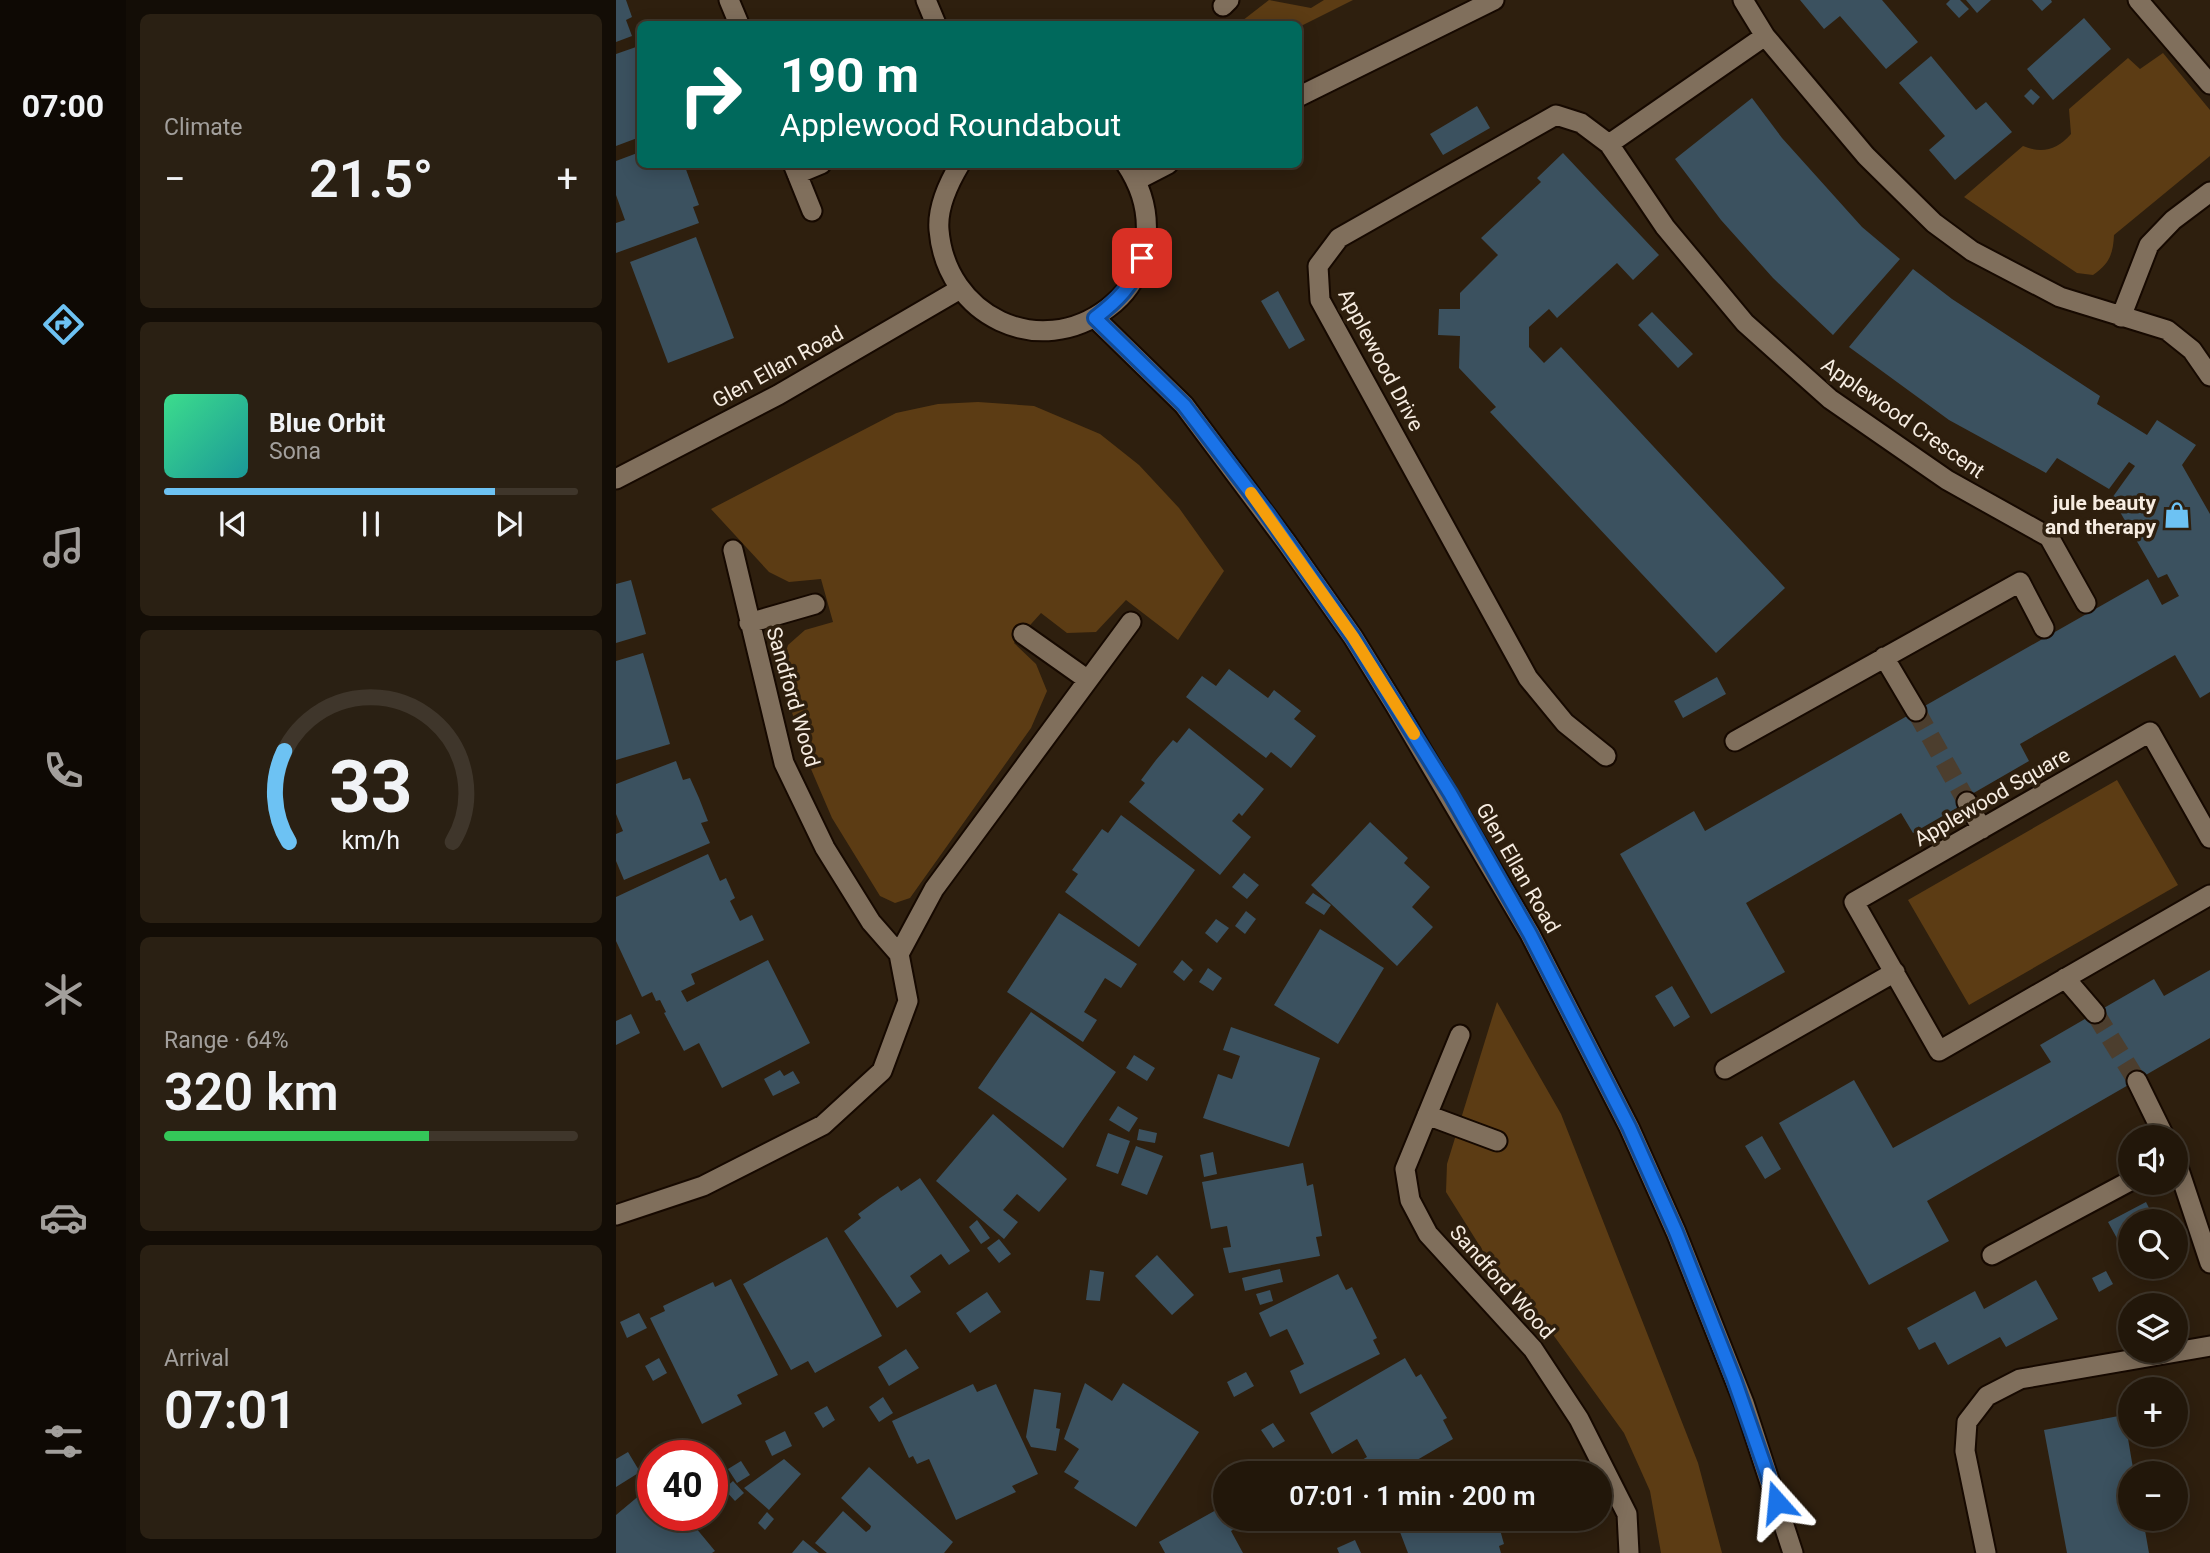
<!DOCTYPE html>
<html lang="en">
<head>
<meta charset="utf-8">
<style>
  body { margin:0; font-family:Roboto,sans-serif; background:#2a2013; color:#f1f3f6; height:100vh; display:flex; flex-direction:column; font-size:26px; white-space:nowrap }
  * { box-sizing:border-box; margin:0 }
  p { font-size:23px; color:#a29f9c }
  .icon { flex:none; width:38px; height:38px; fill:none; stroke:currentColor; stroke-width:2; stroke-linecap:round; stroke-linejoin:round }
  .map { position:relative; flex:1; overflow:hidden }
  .details { display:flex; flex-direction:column; gap:14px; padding:14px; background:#130d06; width:490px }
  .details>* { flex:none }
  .hud { position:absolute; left:21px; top:21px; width:665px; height:147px; border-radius:10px; box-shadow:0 4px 18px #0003,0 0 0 2px #3f362b; background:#00695c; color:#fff; overflow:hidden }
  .tools { position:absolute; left:1502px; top:1125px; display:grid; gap:14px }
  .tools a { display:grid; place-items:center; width:70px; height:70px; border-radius:50%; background:#22170a; box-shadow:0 4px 18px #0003,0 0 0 2px #3f362b; font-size:35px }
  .speed { position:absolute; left:21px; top:1440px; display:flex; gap:14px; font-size:35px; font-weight:700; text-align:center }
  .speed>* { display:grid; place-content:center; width:91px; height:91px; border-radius:50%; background:#22170a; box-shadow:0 4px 18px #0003,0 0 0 2px #3f362b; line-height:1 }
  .speed .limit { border:10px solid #d22; background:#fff; color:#111 }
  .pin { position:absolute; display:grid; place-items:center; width:60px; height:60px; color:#fff; margin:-30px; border-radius:14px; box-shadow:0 4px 10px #0006 }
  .me { position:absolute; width:77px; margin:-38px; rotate:342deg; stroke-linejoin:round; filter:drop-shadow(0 0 5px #0008) }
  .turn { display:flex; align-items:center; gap:24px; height:147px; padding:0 28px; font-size:32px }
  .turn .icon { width:91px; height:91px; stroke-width:2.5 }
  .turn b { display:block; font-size:49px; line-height:60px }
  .big { font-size:52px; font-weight:600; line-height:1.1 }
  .details .tile { flex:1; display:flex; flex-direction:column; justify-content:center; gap:10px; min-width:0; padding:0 24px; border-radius:10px; background:#2a2013 }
  .details .dial { align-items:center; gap:0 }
  .dial svg { height:182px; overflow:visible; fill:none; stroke:#3f362b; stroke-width:7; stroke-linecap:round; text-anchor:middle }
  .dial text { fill:#f1f3f6; stroke:none }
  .song { display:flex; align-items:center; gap:21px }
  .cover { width:84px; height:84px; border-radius:10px; background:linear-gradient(135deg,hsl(150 70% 55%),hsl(180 70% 35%)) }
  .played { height:7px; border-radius:4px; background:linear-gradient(90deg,#6dc2f3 80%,#3f362b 80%) }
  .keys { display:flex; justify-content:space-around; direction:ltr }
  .heat { display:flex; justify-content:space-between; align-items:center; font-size:38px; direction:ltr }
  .charge { height:10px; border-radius:5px; background:linear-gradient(90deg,#34c759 64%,#3f362b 0) }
  .trip { position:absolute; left:597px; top:1461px; width:399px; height:70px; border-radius:35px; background:#22170a; box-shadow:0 4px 18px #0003,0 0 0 2px #3f362b; font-weight:600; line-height:70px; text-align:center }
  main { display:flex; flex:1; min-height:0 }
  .menu { display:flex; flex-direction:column; width:126px; justify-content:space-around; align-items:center; background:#0e0904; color:#a29f9c }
  .menu .icon { width:49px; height:49px }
  .menu .current { color:#6dc2f3 }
  .menu b { font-size:32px; color:#f1f3f6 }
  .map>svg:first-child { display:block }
</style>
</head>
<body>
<main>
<nav class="menu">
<b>07:00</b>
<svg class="icon current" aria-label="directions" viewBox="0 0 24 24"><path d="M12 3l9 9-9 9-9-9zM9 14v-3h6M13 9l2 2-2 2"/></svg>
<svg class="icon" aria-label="music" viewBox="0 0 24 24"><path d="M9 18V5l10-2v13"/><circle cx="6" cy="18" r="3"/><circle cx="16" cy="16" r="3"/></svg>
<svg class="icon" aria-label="phone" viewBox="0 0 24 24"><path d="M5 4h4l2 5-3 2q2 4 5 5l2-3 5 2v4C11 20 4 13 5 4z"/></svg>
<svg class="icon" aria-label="climate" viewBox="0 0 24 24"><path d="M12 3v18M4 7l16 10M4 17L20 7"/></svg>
<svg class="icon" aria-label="car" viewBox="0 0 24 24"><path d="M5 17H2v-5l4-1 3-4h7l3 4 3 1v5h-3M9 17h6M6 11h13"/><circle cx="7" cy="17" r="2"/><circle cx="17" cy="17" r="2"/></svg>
<svg class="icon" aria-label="filters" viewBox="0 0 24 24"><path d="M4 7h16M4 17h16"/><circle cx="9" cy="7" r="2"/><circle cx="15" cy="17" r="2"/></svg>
</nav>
<section class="details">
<div class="tile"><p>Climate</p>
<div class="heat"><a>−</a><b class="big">21.5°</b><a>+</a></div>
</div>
<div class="tile">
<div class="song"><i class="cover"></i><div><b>Blue Orbit</b><p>Sona</p></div></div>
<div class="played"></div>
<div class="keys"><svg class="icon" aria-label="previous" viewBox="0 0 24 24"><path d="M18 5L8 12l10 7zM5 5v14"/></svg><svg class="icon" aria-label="pause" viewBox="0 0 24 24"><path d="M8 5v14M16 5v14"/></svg><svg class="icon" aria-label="next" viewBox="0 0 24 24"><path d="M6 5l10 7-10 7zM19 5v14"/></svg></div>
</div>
<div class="tile dial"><svg viewBox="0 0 100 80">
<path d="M14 69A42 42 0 1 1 86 69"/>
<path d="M14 69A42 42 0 0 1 12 29" stroke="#6dc2f3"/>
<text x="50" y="56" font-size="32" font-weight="700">33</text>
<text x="50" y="72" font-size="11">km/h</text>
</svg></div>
<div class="tile"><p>Range · 64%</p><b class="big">320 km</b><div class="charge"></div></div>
<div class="tile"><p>Arrival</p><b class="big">07:01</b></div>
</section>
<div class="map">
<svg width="1594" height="1553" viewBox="0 0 1594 1553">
  <rect width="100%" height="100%" fill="#2e1f0e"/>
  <path fill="#5c3c14" d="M 653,0 L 695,8 L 708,0 L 737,0 L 683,27 L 682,24 L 622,24 Z
    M 1547,53 L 1594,110 L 1594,156 L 1498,235 C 1497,255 1493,264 1477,275 L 1461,273 L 1348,197 L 1407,146 C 1426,154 1441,150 1455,134 L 1453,109 L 1512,58 L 1524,69 Z
    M 362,402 L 418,406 L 484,434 L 523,465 L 563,508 L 608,571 L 562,640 L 510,600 L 480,632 L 451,633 L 425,613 L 398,643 L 420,664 L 431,691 L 415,728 L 294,898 L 279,903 L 264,896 L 216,818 L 186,748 L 172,698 L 168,658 L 172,645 L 189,630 L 217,622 L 205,579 L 173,582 L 153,572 L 95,509 L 280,413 L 322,404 Z
    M 1501,780 L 1562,885 L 1353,1005 L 1292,900 Z
    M 881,1002 L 945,1114 L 1082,1463 L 1106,1553 L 1045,1553 L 1034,1491 L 1008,1433 L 912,1300 L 870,1256 L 830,1192 L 831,1164 Z"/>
  <path fill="#3b515f" d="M 0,0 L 10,0 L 16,17 L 10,20 L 16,36 L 0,42 Z
    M 1184,0 L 1266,0 L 1302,42 L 1270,69 L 1224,16 L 1208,29 Z
    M 1334,0 L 1344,0 L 1353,9 L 1343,18 L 1330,4 Z
    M 1350,0 L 1375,0 L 1361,13 Z
    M 1416,0 L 1435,0 L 1436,2 L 1426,11 Z
    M 1468,18 L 1495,49 L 1437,100 L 1411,69 Z
    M 20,47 L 24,58 L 24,137 L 0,146 L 0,54 Z
    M 1315,56 L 1360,110 L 1370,102 L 1396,132 L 1339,180 L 1313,150 L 1329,136 L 1283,83 Z
    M 1415,89 L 1424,97 L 1417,105 L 1408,96 Z
    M 1136,98 L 1166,138 L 1246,227 L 1284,259 L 1217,335 L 1157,278 L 1105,220 L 1059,159 Z
    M 861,106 L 874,128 L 827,155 L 814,134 Z
    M 24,152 L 24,164 L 68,164 L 83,205 L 77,207 L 83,223 L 0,253 L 0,223 L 9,220 L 0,195 L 0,161 Z
    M 947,153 L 1043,255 L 1017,280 L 1001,263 L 941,318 L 933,309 L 913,327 L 913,347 L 928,363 L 945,347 L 1169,588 L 1100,653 L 874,412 L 880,407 L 843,368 L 844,336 L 822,335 L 823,309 L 844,309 L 844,293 L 882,255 L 865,238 L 925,182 L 921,178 Z
    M 80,237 L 118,338 L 52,363 L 14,262 Z
    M 1297,269 L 1336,299 L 1484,396 L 1481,404 L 1531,435 L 1541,420 L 1580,445 L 1566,465 L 1594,514 L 1594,692 L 1584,698 L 1559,655 L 1404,744 L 1413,761 L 1349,798 L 1351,802 L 1297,833 L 1285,813 L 1130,903 L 1169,972 L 1095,1014 L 1004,854 L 1078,811 L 1089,831 L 1532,579 L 1546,605 L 1563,596 L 1551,574 L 1542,578 L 1496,498 L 1519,466 L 1513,462 L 1493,489 L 1441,458 L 1430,473 L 1333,420 L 1233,347 Z
    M 662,291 L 689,340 L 673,349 L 645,301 Z
    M 1036,312 L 1077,354 L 1062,368 L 1022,325 Z
    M 15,580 L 30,634 L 0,643 L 0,584 Z
    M 27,653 L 54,744 L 0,760 L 0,661 Z
    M 613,669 L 652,698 L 658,690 L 685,711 L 678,719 L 700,736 L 675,768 L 655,752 L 650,758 L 570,697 L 586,676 L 600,686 Z
    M 1101,677 L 1110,694 L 1067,718 L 1058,701 Z
    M 573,728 L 648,789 L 626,816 L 623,813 L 616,821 L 635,837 L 604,875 L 513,802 L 529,783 L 525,780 L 540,760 L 557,740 L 561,743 Z
    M 60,761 L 67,780 L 74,778 L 83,798 L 92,821 L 85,823 L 94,843 L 8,880 L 0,861 L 0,834 L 7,831 L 0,814 L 0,784 Z
    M 505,815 L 579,870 L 523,947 L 449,892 L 462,874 L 456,870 L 486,829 L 492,833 Z
    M 754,822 L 792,858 L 788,863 L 814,887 L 796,907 L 817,927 L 781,966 L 695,885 Z
    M 92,854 L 104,881 L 110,878 L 119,898 L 114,901 L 124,921 L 136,915 L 148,940 L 75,974 L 79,984 L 65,991 L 71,1002 L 152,960 L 194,1043 L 106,1088 L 83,1043 L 68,1051 L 48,1013 L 50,1012 L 44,1000 L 40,1001 L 36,992 L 26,997 L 0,941 L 0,897 Z
    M 628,873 L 643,885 L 631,899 L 616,887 Z
    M 697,893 L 715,905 L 708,915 L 689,903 Z
    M 630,911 L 640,919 L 629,934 L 619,926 Z
    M 443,913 L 521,964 L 505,988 L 489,978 L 468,1012 L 481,1020 L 467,1042 L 391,992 Z
    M 600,919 L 613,928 L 601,943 L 589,933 Z
    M 704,929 L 768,968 L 722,1044 L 658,1005 Z
    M 566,960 L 577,970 L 568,981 L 557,972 Z
    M 592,968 L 606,978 L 597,991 L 583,982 Z
    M 1594,970 L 1594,1038 L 1311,1201 L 1333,1241 L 1253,1285 L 1163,1123 L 1238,1080 L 1277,1148 L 1435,1062 L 1424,1045 L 1538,979 L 1548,996 Z
    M 1056,986 L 1074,1017 L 1058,1027 L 1039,996 Z
    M 415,1012 L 500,1072 L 447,1148 L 362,1088 Z
    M 15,1014 L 24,1033 L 0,1045 L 0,1021 Z
    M 615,1027 L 704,1058 L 673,1147 L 587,1118 L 602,1074 L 616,1079 L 624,1056 L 607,1050 Z
    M 518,1055 L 539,1068 L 531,1081 L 510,1068 Z
    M 164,1070 L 168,1076 L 177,1071 L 184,1083 L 157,1096 L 148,1079 Z
    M 502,1106 L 522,1118 L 513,1132 L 493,1120 Z
    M 377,1114 L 451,1179 L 423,1212 L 401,1194 L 387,1210 L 402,1222 L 388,1239 L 320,1181 Z
    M 523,1129 L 541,1133 L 539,1143 L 521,1140 Z
    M 492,1133 L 514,1141 L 502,1174 L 480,1166 Z
    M 1146,1136 L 1165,1169 L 1149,1179 L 1129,1146 Z
    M 520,1146 L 547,1156 L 531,1195 L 505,1185 Z
    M 597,1152 L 601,1174 L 588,1177 L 584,1155 Z
    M 687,1163 L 691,1186 L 697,1184 L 706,1236 L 700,1237 L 704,1256 L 613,1273 L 607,1248 L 615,1247 L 611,1226 L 595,1229 L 586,1182 Z
    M 304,1178 L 354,1251 L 333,1265 L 325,1254 L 294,1276 L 305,1292 L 281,1308 L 228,1231 L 245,1218 L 242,1214 L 264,1198 L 282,1186 L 285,1191 Z
    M 1530,1202 L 1540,1222 L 1514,1222 L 1514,1262 L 1492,1222 Z
    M 361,1220 L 374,1238 L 365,1244 L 353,1227 Z
    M 211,1237 L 266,1336 L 199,1373 L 192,1361 L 175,1370 L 127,1284 Z
    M 383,1239 L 395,1254 L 383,1263 L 371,1248 Z
    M 541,1255 L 578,1295 L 556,1315 L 519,1276 Z
    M 664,1269 L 667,1282 L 629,1291 L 626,1278 Z
    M 474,1270 L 488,1272 L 484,1301 L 470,1300 Z
    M 1490,1271 L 1497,1284 L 1483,1292 L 1476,1278 Z
    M 722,1274 L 730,1290 L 736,1287 L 761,1338 L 757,1340 L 764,1354 L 684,1394 L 674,1371 L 688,1364 L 671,1329 L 654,1337 L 643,1313 Z
    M 115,1279 L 162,1375 L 121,1395 L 126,1404 L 86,1424 L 34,1318 L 49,1311 L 47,1306 L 97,1282 L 99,1287 Z
    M 1420,1280 L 1442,1319 L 1390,1347 L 1384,1337 L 1332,1365 L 1319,1342 L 1303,1350 L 1291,1328 L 1359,1291 L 1368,1309 Z
    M 654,1290 L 657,1301 L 644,1305 L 640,1294 Z
    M 371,1292 L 385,1312 L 354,1333 L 340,1313 Z
    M 23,1313 L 31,1328 L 11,1338 L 4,1322 Z
    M 290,1349 L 303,1368 L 273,1386 L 262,1367 Z
    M 43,1358 L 51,1373 L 37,1381 L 29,1366 Z
    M 789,1358 L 800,1377 L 805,1374 L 831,1418 L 827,1420 L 837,1439 L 777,1474 L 745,1474 L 739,1464 L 751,1457 L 741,1439 L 716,1454 L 694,1413 Z
    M 630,1372 L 638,1386 L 618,1397 L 611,1382 Z
    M 469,1383 L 496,1401 L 507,1383 L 583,1432 L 520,1527 L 458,1488 L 463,1481 L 448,1472 L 463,1449 L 448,1439 Z
    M 357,1384 L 361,1392 L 380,1384 L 422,1474 L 396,1486 L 400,1492 L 340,1520 L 313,1459 L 301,1464 L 297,1456 L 293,1458 L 276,1421 Z
    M 418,1389 L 445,1393 L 440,1428 L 444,1429 L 440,1451 L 415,1447 L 410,1437 Z
    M 267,1397 L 277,1413 L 263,1422 L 253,1407 Z
    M 211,1406 L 219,1420 L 207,1428 L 198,1413 Z
    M 1508,1415 L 1518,1474 L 1514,1474 L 1514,1519 L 1527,1519 L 1533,1553 L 1451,1553 L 1428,1430 Z
    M 657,1423 L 669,1441 L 657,1448 L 645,1430 Z
    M 169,1431 L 176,1446 L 156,1456 L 149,1441 Z
    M 12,1452 L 24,1472 L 0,1487 L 0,1459 Z
    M 168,1459 L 185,1474 L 153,1510 L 128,1488 Z
    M 125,1461 L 134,1475 L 121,1483 L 112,1469 Z
    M 253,1467 L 337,1542 L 328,1553 L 211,1553 L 199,1543 L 227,1511 L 250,1532 L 254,1529 L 255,1526 L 225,1498 Z
    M 117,1481 L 128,1493 L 119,1501 L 108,1489 Z
    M 37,1484 L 37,1516 L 70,1516 L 99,1551 L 96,1553 L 0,1553 L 0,1515 Z
    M 609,1505 L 609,1519 L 629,1519 L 631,1522 L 615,1531 L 627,1553 L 549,1553 L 543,1542 Z
    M 151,1512 L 158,1519 L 149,1530 L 142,1523 Z
    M 779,1519 L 881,1519 L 888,1544 L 883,1546 L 885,1553 L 792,1553 Z
    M 187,1540 L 203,1553 L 176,1553 Z
    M 739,1540 L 745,1553 L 723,1553 L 721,1548 Z"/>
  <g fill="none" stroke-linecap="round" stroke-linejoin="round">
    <path stroke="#4c3e2e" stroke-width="19" stroke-dasharray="19 10" stroke-linecap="butt" d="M 1300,711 L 1351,802
      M 1479,1013 L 1521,1081"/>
    <defs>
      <path id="minor" d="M 113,0 L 123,24
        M 1127,0 L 1149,36 L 1250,156 L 1318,223 L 1356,251 L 1444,297 L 1551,330 L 1576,350 L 1594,376
        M 1522,0 L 1594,84
        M 607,6 L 613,0
        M 682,97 L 878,0
        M 993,144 L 1149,36
        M 177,164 L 196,211
        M 181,174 L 205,164
        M 521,180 L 552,164
        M 1505,317 L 1533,245 L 1557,220 L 1594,192
        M 117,550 L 168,763 L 209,848 L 255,922 L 283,954
        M 133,623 L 199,604
        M 407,634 L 472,680
        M 1268,657 L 1300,711
        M 1119,741 L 1404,582 L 1428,628
        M 990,756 L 949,723 L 912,678 L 704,300 L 702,266 L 723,238 L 940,115 L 965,123 L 993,144 L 1049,227 L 1129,323 L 1214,399 L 1331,480 L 1433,537 L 1470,603
        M 1351,802 L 1366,829
        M 1594,838 L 1534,732 L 1238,902 L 1323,1051 L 1594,895
        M 1449,978 L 1479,1013
        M 844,1035 L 789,1169 L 794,1200 L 812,1234 L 917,1349 L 963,1419 L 1011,1514 L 1013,1553
        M 1109,1069 L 1279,972
        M 1521,1081 L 1549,1138
        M 811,1115 L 881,1141
        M 1559,1158 L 1594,1263
        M 0,1215 L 87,1186 L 207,1125 L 266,1071 L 292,1001 L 283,954 L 318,889 L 515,622
        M 1376,1255 L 1514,1181
        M 1370,1553 L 1349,1451 L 1351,1422 L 1371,1396 L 1404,1379 L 1594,1346"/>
      <path id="tertiary" d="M 310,0 L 320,24
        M 344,164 C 332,184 321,207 323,230 C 330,316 423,361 492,308 C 508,296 520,280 525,261 C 536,226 530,194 510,164
        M 479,318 L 568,405 L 671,543 L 737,637 L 779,705 L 914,934 L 1013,1127 L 1060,1232 L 1128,1403 L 1177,1553
        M 0,479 L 162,395 L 344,289"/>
    </defs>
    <use href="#minor" stroke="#160900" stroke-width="23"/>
    <use href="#tertiary" stroke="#160900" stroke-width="23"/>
    <use href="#minor" stroke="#806f5c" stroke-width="19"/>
    <use href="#tertiary" stroke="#806f5c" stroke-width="19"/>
  </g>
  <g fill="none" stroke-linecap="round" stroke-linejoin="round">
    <defs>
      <path id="route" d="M 526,258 C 518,285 501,301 479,318 L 568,405 L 651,514 L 737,637 L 834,793 L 914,934 L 1013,1127 L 1060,1232 L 1118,1379 L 1161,1502"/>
    </defs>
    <use href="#route" stroke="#114b97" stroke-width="18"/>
    <use href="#route" stroke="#1a73e8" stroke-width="12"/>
    <path stroke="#f59e0b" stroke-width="12" d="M 635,493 L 737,637 L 798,734"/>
  </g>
  <defs>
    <symbol id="shop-bare" viewBox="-9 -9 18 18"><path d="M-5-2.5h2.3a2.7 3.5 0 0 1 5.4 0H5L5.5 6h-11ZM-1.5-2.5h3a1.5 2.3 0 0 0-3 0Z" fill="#6dc2f3" stroke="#2e1f0e" stroke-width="2.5" paint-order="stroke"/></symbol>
  </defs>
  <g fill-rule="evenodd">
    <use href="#shop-bare" x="1542" y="496" width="38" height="38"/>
  </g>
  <g text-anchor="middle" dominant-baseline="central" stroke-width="7" stroke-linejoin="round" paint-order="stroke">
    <g font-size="21" fill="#f6ece1" stroke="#2e1f0e">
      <text transform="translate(765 360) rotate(62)">Applewood Drive</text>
      <text transform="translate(162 367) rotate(-29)">Glen Ellan Road</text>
      <text transform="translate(1287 418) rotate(35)">Applewood Crescent</text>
      <text transform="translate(177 697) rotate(74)">Sandford Wood</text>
      <text transform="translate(1376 797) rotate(-30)">Applewood Square</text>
      <text transform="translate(902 868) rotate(60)">Glen Ellan Road</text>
      <text transform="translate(886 1282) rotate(48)">Sandford Wood</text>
    </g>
    <g font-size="21" font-weight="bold" fill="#f6ece1" stroke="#2e1f0e" text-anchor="end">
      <text x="1540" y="503">jule beauty<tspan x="1540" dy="24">and therapy</tspan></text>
    </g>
  </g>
</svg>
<div class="tools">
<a><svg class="icon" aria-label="sound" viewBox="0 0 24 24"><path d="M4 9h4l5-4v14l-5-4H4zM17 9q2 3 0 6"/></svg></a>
<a><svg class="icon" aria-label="search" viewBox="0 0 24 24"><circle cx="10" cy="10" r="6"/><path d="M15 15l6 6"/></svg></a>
<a><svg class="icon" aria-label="layers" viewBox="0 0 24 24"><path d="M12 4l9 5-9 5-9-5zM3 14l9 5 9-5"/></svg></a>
<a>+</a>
<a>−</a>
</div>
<div class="speed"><div class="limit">40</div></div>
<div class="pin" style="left:526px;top:258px;background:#d93025"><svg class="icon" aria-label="arrive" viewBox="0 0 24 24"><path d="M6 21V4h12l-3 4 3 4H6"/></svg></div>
<svg class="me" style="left:1161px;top:1502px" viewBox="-20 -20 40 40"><path d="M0-17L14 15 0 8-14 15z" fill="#1a73e8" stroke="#fff" stroke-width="4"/></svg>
<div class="trip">07:01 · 1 min · 200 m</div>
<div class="hud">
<div class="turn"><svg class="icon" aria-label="right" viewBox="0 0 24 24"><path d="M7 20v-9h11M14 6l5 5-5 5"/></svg><div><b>190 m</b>Applewood Roundabout</div></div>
</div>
</div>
</main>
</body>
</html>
